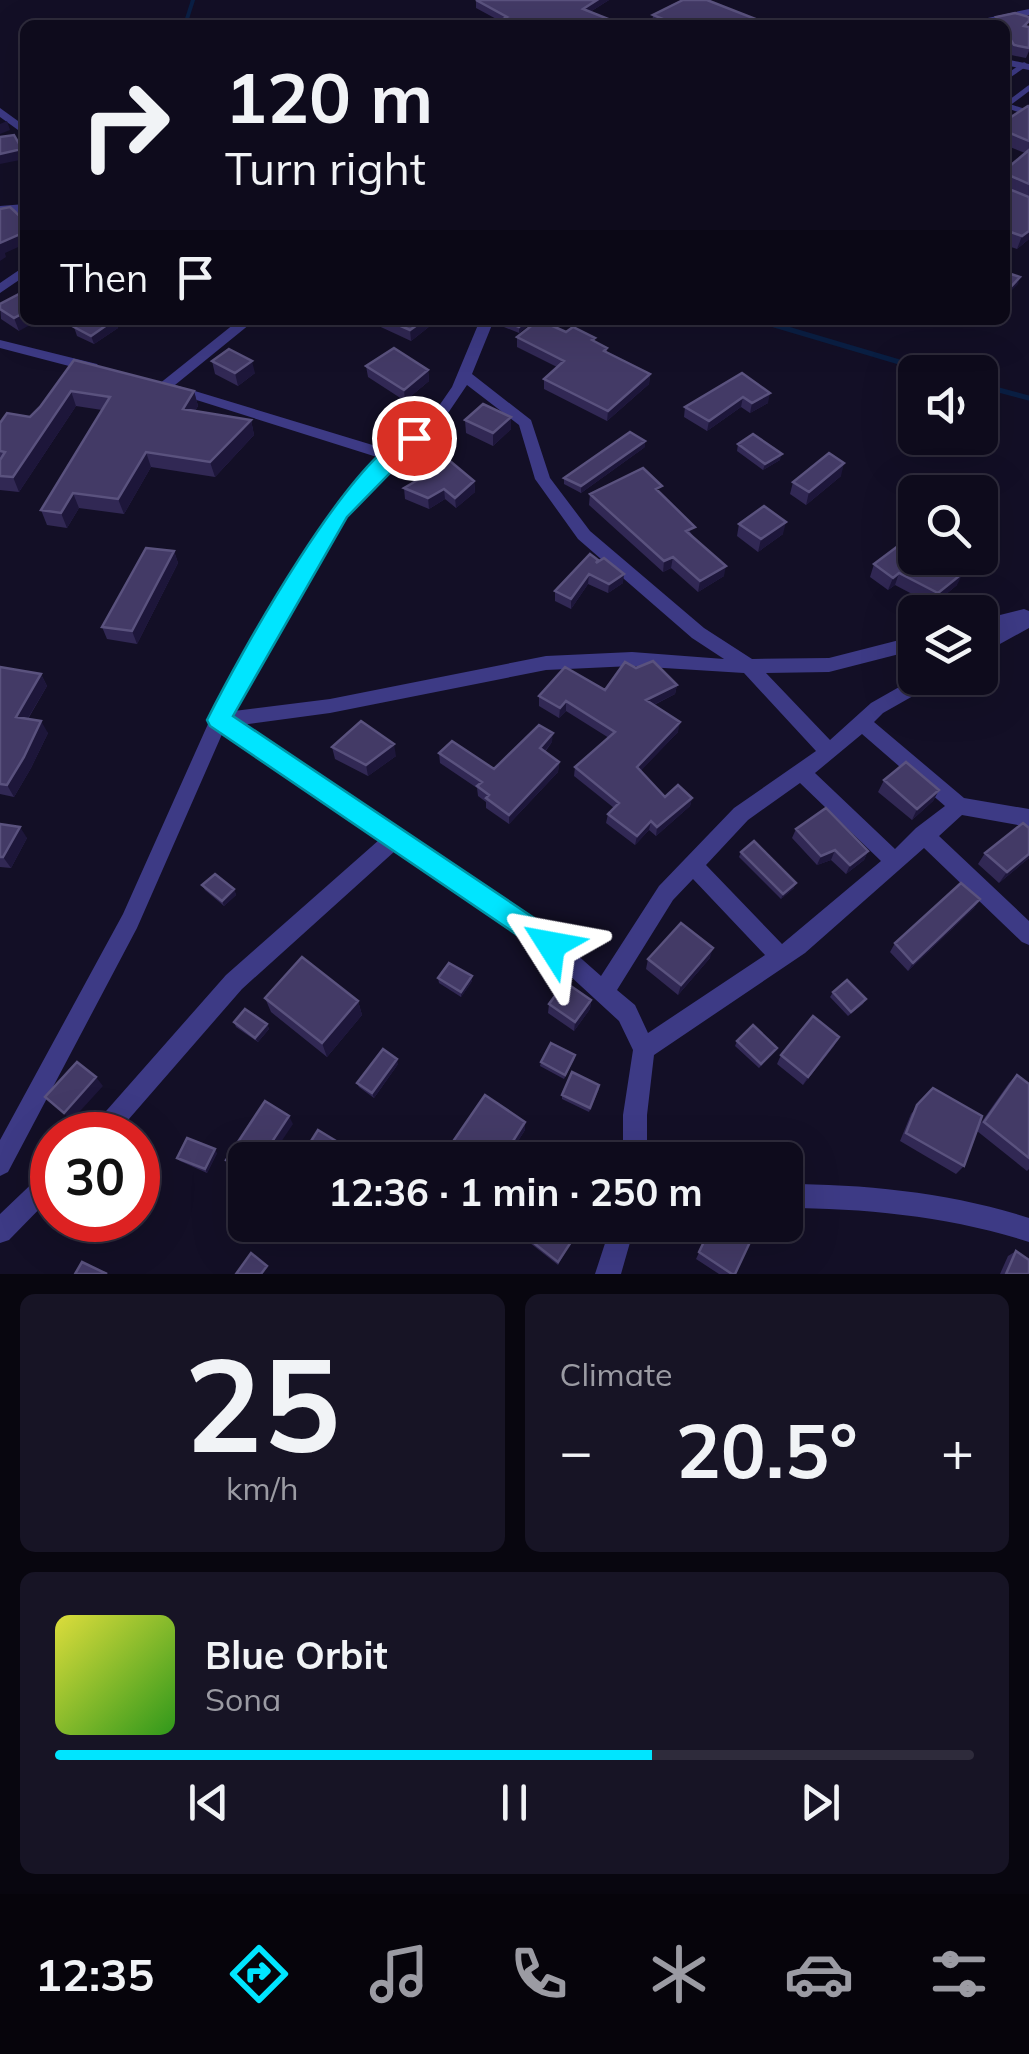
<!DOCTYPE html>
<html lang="en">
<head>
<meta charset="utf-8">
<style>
  body { margin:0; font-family:Mulish,sans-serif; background:#171425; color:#f1f3f6; height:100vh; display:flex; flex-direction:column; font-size:38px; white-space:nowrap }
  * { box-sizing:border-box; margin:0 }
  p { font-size:32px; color:#9b9ba3 }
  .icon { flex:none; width:55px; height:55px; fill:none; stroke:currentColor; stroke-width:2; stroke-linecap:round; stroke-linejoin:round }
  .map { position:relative; height:1274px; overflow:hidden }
  .details { display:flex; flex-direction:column; gap:20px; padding:20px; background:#08060f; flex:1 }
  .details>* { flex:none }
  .banner { position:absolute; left:20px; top:20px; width:990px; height:305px; border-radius:15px; box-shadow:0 10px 40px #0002,0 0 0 2px #2e2b3b; background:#0e0b1c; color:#f1f3f6; overflow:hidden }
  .fabs { position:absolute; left:898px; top:355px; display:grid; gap:20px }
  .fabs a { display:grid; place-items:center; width:100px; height:100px; border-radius:15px; background:#0e0b1c; box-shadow:0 10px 40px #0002,0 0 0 2px #2e2b3b; font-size:50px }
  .speed { position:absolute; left:30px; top:1112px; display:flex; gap:20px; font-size:50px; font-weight:700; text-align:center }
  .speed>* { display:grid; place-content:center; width:130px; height:130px; border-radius:50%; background:#0e0b1c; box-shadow:0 10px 40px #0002,0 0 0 2px #2e2b3b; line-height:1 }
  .speed .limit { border:15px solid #d22; background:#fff; color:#111 }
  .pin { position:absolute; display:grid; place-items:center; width:85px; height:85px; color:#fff; margin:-42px; border:5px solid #fff; border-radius:50%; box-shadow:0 2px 10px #0007 }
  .me { position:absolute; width:110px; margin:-55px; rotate:304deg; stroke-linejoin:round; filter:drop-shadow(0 0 8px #0008) }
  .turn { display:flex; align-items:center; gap:35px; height:210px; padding:0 40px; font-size:45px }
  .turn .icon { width:130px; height:130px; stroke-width:2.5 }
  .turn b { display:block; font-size:70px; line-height:85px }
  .then { display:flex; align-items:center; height:95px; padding:0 40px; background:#0003; gap:20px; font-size:38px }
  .big { font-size:75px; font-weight:700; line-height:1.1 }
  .details .widget { flex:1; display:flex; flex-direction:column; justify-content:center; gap:15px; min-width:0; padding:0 35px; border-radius:15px; background:#171425 }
  .details .dial { align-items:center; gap:0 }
  .dial b { font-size:130px; line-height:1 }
  .song { display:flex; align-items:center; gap:30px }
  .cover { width:120px; height:120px; border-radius:15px; background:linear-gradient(135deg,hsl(60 70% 55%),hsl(110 70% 35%)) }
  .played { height:10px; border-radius:5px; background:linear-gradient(90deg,#00e5ff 65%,#2e2b3b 65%) }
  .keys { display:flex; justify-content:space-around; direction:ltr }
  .heat { display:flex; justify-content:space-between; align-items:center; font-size:55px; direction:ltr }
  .details .tiles { flex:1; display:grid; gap:20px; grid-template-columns:1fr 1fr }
  .widget:last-child { grid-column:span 2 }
  .trip { position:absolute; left:228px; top:1142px; width:575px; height:100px; border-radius:15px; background:#0e0b1c; box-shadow:0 10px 40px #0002,0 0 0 2px #2e2b3b; font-weight:700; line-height:100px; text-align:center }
  .tab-bar { display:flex; height:160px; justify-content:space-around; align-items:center; background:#06040b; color:#9b9ba3 }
  .tab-bar .icon { width:70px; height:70px }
  .tab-bar .selected { color:#00e5ff }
  .tab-bar b { font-size:45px; color:#f1f3f6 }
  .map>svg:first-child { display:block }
</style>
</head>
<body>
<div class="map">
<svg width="1029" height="1274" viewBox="0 0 1029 1274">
  <rect width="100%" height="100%" fill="#130f26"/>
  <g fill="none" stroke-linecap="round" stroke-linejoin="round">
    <path stroke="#0a1f44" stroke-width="4" d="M 185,25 L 193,0"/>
    <path stroke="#0a1f44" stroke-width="5" d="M 757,320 L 933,372
      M 980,385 L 1029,398"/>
    <path stroke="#3d3a85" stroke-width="5" d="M 1005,78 L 1024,65
      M 1005,105 L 1029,113
      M 1005,106 L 1029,88"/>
    <path fill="#3d3a85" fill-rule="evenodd" d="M 1029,9 L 1029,15 L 976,25 L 955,25 Z
      M 1005,59 L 1029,64 L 1029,70 L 1005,65 Z
      M 0,108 L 25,126 L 25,135 L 0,117 Z
      M 25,204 L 25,212 L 0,214 L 0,206 Z
      M 25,266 L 25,276 L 0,293 L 0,283 Z
      M 239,320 L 255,320 L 175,385 L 389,450 L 432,416 L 452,387 L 480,320 L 494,320 L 472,374 L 531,420 L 550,478 L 590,531 L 704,628 L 752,659 L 829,658 L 915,636 L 915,650 L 829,672 L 766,673 L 830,740 L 871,703 L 915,678 L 939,678 L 936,683 L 883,713 L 874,722 L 964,798 L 1029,809 L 1029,827 L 962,815 L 939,836 L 1029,921 L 1029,945 L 1022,942 L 924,848 L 805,953 L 654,1055 L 647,1115 L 647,1160 L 623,1160 L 623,1115 L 633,1050 L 619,1021 L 544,952 L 395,851 L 242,989 L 115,1135 L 88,1135 L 92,1127 L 226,975 L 379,840 L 223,732 L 137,928 L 8,1172 L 0,1176 L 0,1140 L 123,914 L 212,715 L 334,508 L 380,458 L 168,391 L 159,390 L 159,384 ZM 467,385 L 519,425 L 535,479 L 578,539 L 692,638 L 724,659 L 632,652 L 546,656 L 330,699 L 234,711 L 346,516 L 396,460 L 442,422 ZM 632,666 L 744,673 L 816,751 L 734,808 L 659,886 L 601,976 L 558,938 L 241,725 L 330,713 L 546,670 ZM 862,734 L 945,806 L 916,828 L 895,849 L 815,773 ZM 800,783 L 881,861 L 782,944 L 706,865 L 748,820 ZM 693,879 L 765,955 L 648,1033 L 635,1005 L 617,990 L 673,900 Z
      M 0,340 L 97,364 L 99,367 L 92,372 L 0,348 Z
      M 1024,609 L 1029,611 L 1029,628 L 980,655 L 980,640 L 999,629 L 980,634 L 980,620 Z
      M 52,1168 L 52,1196 L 9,1240 L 0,1243 L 0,1214 L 44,1172 Z
      M 785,1184 C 866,1184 952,1193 1029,1218 L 1029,1242 C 952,1217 866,1208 785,1208 Z
      M 611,1225 L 635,1225 L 621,1274 L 595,1274 Z"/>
  </g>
  <path fill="#312854" d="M 476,0 L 609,0 L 590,12 L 610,25 L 497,25 L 497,22 L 500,21 L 476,8 Z
    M 653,15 L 758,25 L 652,25 Z
    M 996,17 L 1028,27 L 1029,51 L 1026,58 L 1011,55 L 1005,45 L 1005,25 L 993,25 Z
    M 1029,106 L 1029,239 L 1017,249 L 1005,245 L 1005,170 L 1025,153 L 1005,145 L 1005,121 Z
    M 23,292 L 19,331 L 1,319 L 0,304 Z
    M 66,320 L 115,320 L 118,328 L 94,344 L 77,336 L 74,327 L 76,326 Z
    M 369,320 L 435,320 L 435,322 L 411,341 L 370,322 Z
    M 499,320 L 534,320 L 519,333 L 499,325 Z
    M 566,332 L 595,338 L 594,342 L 607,348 L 607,353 L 650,374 L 649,384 L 607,421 L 544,389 L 544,379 L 557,367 L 517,347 L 517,337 Z
    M 74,360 L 194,391 L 198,406 L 195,411 L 251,420 L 254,435 L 215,477 L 151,467 L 124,514 L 79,508 L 67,528 L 47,525 L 41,510 L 102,410 L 76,406 L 19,492 L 0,490 L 0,423 L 30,417 L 40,407 Z
    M 212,361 L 255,373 L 238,386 L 215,374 Z
    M 366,366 L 428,370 L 429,381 L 405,401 L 368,377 Z
    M 742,373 L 768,403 L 750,413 L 741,407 L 707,431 L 684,417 L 685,407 Z
    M 511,417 L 511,429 L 493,446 L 466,433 L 465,420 Z
    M 738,444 L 780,460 L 763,470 L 737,451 Z
    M 645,447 L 581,493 L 564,484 L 564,478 Z
    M 841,476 L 806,505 L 790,494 L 793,482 Z
    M 474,481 L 475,492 L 456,508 L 445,499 L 429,509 L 405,499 L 404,488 Z
    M 590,494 L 661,494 L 724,576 L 698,592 L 671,568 L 663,572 L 589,505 Z
    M 739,524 L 783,534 L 758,552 L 737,536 Z
    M 174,551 L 178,563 L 137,644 L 107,639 L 102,627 Z
    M 598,562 L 623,583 L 608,593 L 588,584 L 571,609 L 555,601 L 555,591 Z
    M 874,564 L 957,585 L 933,605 L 895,585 L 888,590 L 870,577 Z
    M 0,667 L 41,674 L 47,686 L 28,719 L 48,733 L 31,768 L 14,797 L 0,794 Z
    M 677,685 L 675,694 L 654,705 L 678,732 L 640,771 L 665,797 L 692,798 L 690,806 L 656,836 L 649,830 L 635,845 L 606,823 L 608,814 L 614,808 L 574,776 L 575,767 L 609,738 L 566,711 L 559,718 L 539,706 L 539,696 Z
    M 552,742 L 545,752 L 559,762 L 558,772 L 509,824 L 486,808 L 486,802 L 478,796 L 477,788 L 440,763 L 439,753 L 494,769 Z
    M 332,747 L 396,756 L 368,776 L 335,759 Z
    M 884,780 L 939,790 L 933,801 L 912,820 L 878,792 Z
    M 0,824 L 27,838 L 11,868 L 0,867 Z
    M 796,829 L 868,851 L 864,860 L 846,874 L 831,860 L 817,865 L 792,838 Z
    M 741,852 L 794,888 L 781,899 L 739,857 Z
    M 985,853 L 1029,858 L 999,883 L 978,864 Z
    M 202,885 L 234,889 L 236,895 L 224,906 L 205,890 Z
    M 980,899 L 974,908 L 908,971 L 890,952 L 895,943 Z
    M 710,958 L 678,995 L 646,969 L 648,959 Z
    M 438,978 L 472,981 L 461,997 L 439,983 Z
    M 833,992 L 866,999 L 863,1004 L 848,1016 L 830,997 Z
    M 265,998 L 358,1001 L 362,1015 L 327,1057 L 271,1012 Z
    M 591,1000 L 590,1009 L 574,1031 L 548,1013 L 549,1004 Z
    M 234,1022 L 267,1024 L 269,1029 L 258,1042 L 236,1027 Z
    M 737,1041 L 774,1052 L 759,1068 L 735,1046 Z
    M 834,1046 L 803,1085 L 777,1064 L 781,1055 Z
    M 575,1055 L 574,1060 L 564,1079 L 540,1066 L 541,1062 Z
    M 398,1064 L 374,1098 L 359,1087 L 357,1083 Z
    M 1017,1075 L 1029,1084 L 1029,1169 L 1027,1171 L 977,1131 L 964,1166 L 956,1174 L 900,1141 L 911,1114 L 933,1088 L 978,1127 L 1009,1083 Z
    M 599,1089 L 589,1112 L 562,1099 L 562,1095 Z
    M 525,1122 L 525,1130 L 506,1160 L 466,1160 L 454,1151 L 452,1143 Z
    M 293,1124 L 245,1160 L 245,1176 L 231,1167 L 226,1160 Z
    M 217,1153 L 207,1173 L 180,1161 L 177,1158 Z
    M 712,1225 L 735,1274 L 719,1274 L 696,1259 Z
    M 530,1240 L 571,1242 L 558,1265 L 530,1243 Z
    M 1016,1251 L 1029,1274 L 1000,1274 L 1008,1256 Z"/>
  <path fill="#1d163a" d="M 597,0 L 609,0 L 582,17 L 583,9 Z
    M 7,121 L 10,130 L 0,134 L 0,124 Z
    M 22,149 L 25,159 L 0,164 L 0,154 Z
    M 1029,231 L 1029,239 L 1017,249 L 1022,236 Z
    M 25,232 L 25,244 L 5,253 L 6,257 L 0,261 L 0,243 Z
    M 1020,277 L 1018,284 L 1005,297 L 1005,293 Z
    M 25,312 L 25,320 L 39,320 L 19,331 L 14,318 Z
    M 114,320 L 115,320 L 118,328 L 94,344 L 91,336 Z
    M 424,320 L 435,320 L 435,322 L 411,341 L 410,330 Z
    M 526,320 L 534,320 L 519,333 L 519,327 Z
    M 252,361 L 255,373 L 238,386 L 235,373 Z
    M 428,370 L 429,381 L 405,401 L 404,390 Z
    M 650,374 L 649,384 L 607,421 L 608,411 Z
    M 71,391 L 76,406 L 19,492 L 13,477 Z
    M 194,391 L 198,406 L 187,424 L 183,409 Z
    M 770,393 L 768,403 L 750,413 L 752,403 Z
    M 743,397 L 741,407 L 707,431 L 709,421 Z
    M 511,417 L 511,429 L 493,446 L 493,433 Z
    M 251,420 L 254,435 L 215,477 L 210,462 Z
    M 645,441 L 645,447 L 581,493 L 581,486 Z
    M 146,452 L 151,467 L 124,514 L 118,499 Z
    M 782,454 L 780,460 L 763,470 L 765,464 Z
    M 844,463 L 841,476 L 806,505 L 809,492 Z
    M 474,481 L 475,492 L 456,508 L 455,498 Z
    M 444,489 L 445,499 L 429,509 L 428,498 Z
    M 73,493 L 79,508 L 67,528 L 61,513 Z
    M 786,522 L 783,534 L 758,552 L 761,539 Z
    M 174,551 L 178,563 L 137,644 L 132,631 Z
    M 673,557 L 671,568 L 663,572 L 664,561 Z
    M 726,566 L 724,576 L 698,592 L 700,581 Z
    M 899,573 L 895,585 L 888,590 L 893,578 Z
    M 963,573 L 957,585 L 933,605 L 938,593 Z
    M 589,574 L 588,584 L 571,609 L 571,599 Z
    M 624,574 L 623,583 L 608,593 L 609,584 Z
    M 41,674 L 47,686 L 22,728 L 16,717 Z
    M 677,685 L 675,694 L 645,709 L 646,700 Z
    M 566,701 L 566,711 L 559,718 L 560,708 Z
    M 41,721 L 48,733 L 31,768 L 14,797 L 7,785 Z
    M 680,722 L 678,732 L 636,776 L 637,767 Z
    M 553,733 L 552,742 L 539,758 L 540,748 Z
    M 394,744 L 396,756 L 368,776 L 366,765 Z
    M 559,762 L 558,772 L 509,824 L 509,815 Z
    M 939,790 L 933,801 L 912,820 L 917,809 Z
    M 692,798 L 690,806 L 656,836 L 657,827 Z
    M 651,821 L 649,830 L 635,845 L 637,836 Z
    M 20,827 L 27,838 L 11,868 L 3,857 Z
    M 835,850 L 831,860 L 817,865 L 821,856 Z
    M 868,851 L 864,860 L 846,874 L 850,865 Z
    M 1029,854 L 1029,858 L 999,883 L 1007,872 Z
    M 796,883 L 794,888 L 781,899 L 783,894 Z
    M 234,889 L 236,895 L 224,906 L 222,901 Z
    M 980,899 L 974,908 L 908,971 L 913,963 Z
    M 713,948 L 710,958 L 678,995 L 681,985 Z
    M 472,976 L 472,981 L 461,997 L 461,992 Z
    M 591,1000 L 590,1009 L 574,1031 L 575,1022 Z
    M 358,1001 L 362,1015 L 327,1057 L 322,1043 Z
    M 267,1024 L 269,1029 L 258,1042 L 255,1038 Z
    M 839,1037 L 834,1046 L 803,1085 L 808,1077 Z
    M 397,1059 L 398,1064 L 374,1098 L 372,1093 Z
    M 96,1077 L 103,1086 L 71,1121 L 64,1113 Z
    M 289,1116 L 293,1124 L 269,1160 L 260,1160 Z
    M 525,1122 L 525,1130 L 506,1160 L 501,1160 Z
    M 215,1149 L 217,1153 L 207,1173 L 205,1169 Z"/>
  <path fill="#433a66" stroke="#5a527e" stroke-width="2.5" d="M 476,0 L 597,0 L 583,9 L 611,20 L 595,25 L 506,25 L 497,22 L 507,17 Z
    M 683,0 L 707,0 L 758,20 L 749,25 L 677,25 L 653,15 Z
    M 1015,13 L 1029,17 L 1029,21 L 1024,26 L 1029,27 L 1029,48 L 1014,45 L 1005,31 L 1005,25 L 1001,25 L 996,17 Z
    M 1028,106 L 1029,106 L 1029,141 L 1005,131 L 1005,121 Z
    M 14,135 L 22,149 L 0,154 L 0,137 Z
    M 1029,150 L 1029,184 L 1011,176 L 1006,177 L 1006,188 L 1029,197 L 1029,231 L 1022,236 L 1005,230 L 1005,203 L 1009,197 L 1005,196 L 1005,170 Z
    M 10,207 L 25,221 L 25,232 L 0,243 L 0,209 Z
    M 1005,272 L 1020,277 L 1005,293 Z
    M 23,292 L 25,293 L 25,312 L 14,318 L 0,309 L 0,304 Z
    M 79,320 L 114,320 L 91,336 L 74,327 L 82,322 Z
    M 387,320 L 424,320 L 410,330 Z
    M 503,320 L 526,320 L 519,327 Z
    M 539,320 L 566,332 L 573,327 L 595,338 L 592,340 L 607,348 L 604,351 L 650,374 L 608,411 L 544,379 L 564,361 L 517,337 Z
    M 394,348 L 428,370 L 404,390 L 366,366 Z
    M 229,349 L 252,361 L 235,373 L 212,361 Z
    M 74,360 L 194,391 L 183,409 L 251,420 L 210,462 L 146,452 L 118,499 L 73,493 L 61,513 L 41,510 L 110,397 L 71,391 L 13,477 L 0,476 L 0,460 L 5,452 L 0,451 L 0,423 L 7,413 L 30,417 L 40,407 Z
    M 742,373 L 770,393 L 752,403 L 743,397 L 709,421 L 685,407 Z
    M 483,404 L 511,417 L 493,433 L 465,420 Z
    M 630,432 L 645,441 L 581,486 L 564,478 Z
    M 753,434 L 782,454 L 765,464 L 738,444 Z
    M 829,453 L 844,463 L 809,492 L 793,482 Z
    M 450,461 L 474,481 L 455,498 L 444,489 L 428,498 L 404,488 Z
    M 643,468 L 662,486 L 656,489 L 695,527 L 686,531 L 726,566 L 700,581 L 673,557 L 664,561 L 590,494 Z
    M 764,506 L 786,522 L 761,539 L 739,524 Z
    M 898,546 L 920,561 L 924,558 L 939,558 L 963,573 L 938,593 L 899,573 L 893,578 L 874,564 Z
    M 146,548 L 174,551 L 132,631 L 102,627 Z
    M 590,554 L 598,560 L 596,563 L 604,558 L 624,574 L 609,584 L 589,574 L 571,599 L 555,591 Z
    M 653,661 L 677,685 L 646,700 L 680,722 L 637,767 L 665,797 L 678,785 L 692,798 L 657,827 L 651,821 L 637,836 L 608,814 L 619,803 L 575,767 L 615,732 L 566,701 L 560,708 L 539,696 L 565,667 L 605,690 L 625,662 L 636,668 Z
    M 0,667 L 41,674 L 16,717 L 41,721 L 24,757 L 7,785 L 0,784 Z
    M 361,721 L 394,744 L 366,765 L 332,747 Z
    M 539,725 L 553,733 L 540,748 L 559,762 L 509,815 L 486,798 L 489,795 L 477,786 L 482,782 L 439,753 L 452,741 L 494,769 Z
    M 906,762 L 939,790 L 917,809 L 884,780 Z
    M 826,808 L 868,851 L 850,865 L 835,850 L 821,856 L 796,829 Z
    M 1023,823 L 1029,828 L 1029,854 L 1007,872 L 985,853 Z
    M 0,824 L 20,827 L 3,857 L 0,857 Z
    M 754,841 L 796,883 L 783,894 L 741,852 Z
    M 215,874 L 234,889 L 222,901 L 202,885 Z
    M 961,883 L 980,899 L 913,963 L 895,943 Z
    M 681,923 L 713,948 L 681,985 L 648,959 Z
    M 302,957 L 358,1001 L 322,1043 L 265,998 Z
    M 449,963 L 472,976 L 461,992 L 438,978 Z
    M 847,980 L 866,999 L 851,1012 L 833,992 Z
    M 565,982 L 591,1000 L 575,1022 L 549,1004 Z
    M 245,1009 L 267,1024 L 255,1038 L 234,1022 Z
    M 813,1016 L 839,1037 L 808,1077 L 781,1055 Z
    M 753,1025 L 777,1048 L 761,1064 L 737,1041 Z
    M 551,1043 L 575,1055 L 565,1075 L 541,1062 Z
    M 383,1049 L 397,1059 L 372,1093 L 357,1083 Z
    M 77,1062 L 96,1077 L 64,1113 L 45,1097 Z
    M 572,1072 L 599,1085 L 590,1108 L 562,1095 Z
    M 1017,1075 L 1029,1084 L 1029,1158 L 984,1122 Z
    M 933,1088 L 982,1116 L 964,1166 L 906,1133 L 917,1105 Z
    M 485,1095 L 525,1122 L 501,1160 L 476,1160 L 452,1143 Z
    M 265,1101 L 289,1116 L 260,1160 L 245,1160 L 245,1172 L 226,1160 Z
    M 318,1130 L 359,1155 L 364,1160 L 299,1160 Z
    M 187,1138 L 215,1149 L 205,1169 L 177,1158 Z
    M 540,1225 L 548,1225 L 571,1242 L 558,1262 L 530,1240 Z
    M 712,1225 L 758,1225 L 735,1274 L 732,1274 L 699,1252 Z
    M 1016,1251 L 1029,1260 L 1029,1274 L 1006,1274 Z
    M 251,1253 L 267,1266 L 261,1274 L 236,1274 Z
    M 82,1262 L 107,1274 L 75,1274 Z"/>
  <path fill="#00e5ff" stroke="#0095a6" stroke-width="2.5" d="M 414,431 L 424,438 L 347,517 L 233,716 L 561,936 L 565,945 L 561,954 L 551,958 L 210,726 L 207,720 C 238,658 352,450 414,431 Z"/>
</svg>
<div class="fabs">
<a><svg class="icon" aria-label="sound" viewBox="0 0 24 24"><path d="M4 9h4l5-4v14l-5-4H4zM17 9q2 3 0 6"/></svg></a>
<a><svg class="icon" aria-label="search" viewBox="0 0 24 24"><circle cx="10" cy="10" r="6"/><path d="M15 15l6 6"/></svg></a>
<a><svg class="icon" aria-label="layers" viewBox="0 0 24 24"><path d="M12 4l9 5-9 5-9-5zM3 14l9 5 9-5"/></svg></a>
</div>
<div class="speed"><div class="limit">30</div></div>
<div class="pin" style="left:414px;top:438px;background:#d93025"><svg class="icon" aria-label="arrive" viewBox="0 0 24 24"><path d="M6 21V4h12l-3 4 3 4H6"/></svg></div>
<svg class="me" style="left:551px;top:945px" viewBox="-20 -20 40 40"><path d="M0-17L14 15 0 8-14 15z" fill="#00e5ff" stroke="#fff" stroke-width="4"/></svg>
<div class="trip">12:36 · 1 min · 250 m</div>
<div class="banner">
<div class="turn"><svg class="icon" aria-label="right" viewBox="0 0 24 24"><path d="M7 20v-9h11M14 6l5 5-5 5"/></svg><div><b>120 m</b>Turn right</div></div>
<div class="then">Then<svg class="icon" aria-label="arrive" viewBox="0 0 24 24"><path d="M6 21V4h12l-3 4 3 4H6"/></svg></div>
</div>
</div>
<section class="details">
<div class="tiles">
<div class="widget dial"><b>25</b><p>km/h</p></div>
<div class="widget"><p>Climate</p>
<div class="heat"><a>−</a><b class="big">20.5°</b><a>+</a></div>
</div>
<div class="widget">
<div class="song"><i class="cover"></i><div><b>Blue Orbit</b><p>Sona</p></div></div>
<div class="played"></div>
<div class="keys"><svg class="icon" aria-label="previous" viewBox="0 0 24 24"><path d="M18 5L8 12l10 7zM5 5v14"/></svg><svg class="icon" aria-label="pause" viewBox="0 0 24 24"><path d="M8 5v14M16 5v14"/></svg><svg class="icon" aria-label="next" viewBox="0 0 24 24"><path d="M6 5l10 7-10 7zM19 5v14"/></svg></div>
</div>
</div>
</section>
<nav class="tab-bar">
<b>12:35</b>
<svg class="icon selected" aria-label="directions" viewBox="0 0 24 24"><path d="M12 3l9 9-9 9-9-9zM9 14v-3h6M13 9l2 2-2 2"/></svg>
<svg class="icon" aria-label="music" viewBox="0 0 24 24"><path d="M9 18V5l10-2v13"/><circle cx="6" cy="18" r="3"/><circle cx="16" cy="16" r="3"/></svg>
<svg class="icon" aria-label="phone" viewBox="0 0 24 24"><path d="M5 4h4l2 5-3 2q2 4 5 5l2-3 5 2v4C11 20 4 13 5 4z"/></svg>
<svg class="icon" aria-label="climate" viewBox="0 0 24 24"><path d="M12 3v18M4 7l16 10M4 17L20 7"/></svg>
<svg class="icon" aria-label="car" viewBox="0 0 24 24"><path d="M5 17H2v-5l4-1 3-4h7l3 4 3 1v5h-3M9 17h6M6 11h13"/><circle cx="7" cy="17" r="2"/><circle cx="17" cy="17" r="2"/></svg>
<svg class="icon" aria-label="filters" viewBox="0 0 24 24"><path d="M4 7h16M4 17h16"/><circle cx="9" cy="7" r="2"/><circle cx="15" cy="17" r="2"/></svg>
</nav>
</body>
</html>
